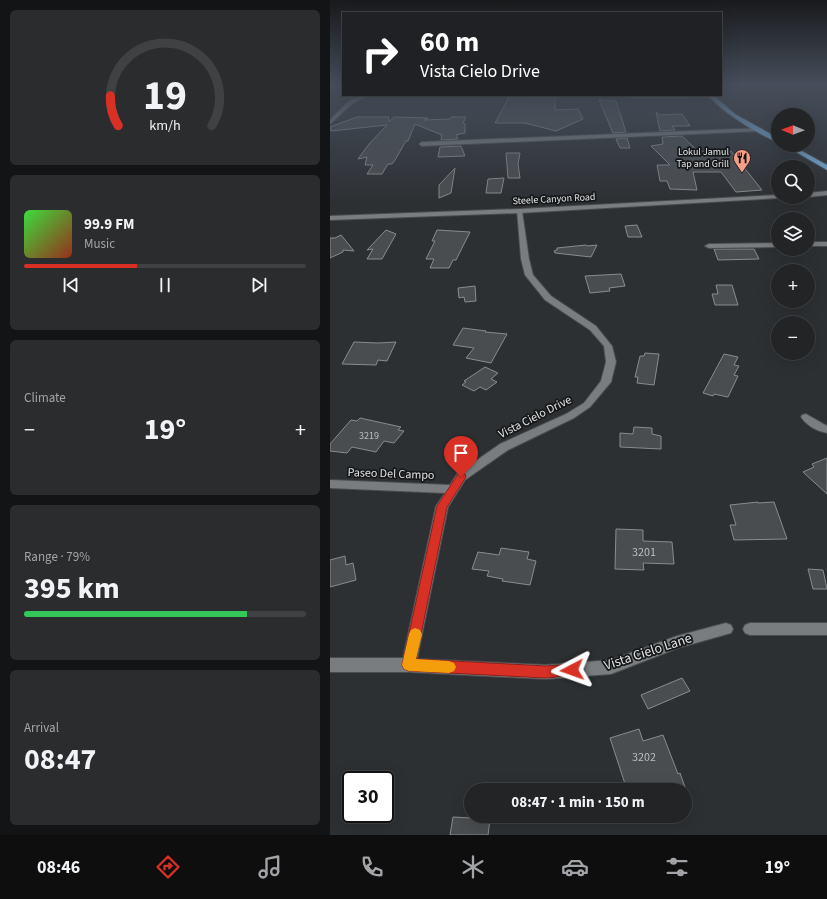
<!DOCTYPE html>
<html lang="en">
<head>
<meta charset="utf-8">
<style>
  body { margin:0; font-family:"Source Sans 3",sans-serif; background:#2a2c2e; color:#f1f3f6; height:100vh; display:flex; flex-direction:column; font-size:15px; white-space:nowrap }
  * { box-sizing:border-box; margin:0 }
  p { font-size:13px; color:#a2a4a7 }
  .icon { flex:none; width:22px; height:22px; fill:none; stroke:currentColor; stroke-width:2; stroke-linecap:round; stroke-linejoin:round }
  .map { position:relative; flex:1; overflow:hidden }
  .panel { display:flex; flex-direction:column; gap:10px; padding:10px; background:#131415; width:330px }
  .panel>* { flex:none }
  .banner { position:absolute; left:12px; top:12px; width:380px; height:84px; border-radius:0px; box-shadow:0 4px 16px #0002,0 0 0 1px #3f4143; background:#202124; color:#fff; overflow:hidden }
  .needle { width:26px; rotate:271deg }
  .buttons { position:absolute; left:441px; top:108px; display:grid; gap:8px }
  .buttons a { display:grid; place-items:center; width:44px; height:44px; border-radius:50%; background:#222426; box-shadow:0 4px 16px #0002,0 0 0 1px #3f4143; font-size:20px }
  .speed { position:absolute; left:12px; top:771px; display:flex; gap:8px; font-size:20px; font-weight:700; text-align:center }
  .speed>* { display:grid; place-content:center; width:52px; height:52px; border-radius:50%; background:#222426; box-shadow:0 4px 16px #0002,0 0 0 1px #3f4143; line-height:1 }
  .speed .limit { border:2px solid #111; border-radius:6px; background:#fff; color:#111 }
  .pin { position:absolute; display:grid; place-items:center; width:34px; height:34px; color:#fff; margin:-41px -17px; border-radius:50% 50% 50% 0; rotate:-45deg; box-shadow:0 0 4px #0007 }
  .pin .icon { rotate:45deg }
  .me { position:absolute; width:44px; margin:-22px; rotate:266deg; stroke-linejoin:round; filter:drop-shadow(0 0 3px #0008) }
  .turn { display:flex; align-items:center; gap:14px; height:84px; padding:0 12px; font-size:18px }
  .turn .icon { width:52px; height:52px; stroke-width:2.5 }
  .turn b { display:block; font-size:28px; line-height:34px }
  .big { font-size:30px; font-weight:700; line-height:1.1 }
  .panel .tile { flex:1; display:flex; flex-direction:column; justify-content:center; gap:6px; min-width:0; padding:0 14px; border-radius:6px; background:#2a2c2e }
  .panel .dial { align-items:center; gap:0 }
  .dial svg { height:104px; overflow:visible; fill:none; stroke:#3f4143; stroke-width:7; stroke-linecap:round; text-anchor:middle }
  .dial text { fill:#f1f3f6; stroke:none }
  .song { display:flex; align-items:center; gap:12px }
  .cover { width:48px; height:48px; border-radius:6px; background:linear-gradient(135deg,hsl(120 70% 55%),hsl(10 70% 35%)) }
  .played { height:4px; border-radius:2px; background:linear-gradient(90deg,#d93025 40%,#3f4143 40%) }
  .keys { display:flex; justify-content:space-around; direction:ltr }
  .heat { display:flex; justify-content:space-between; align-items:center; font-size:22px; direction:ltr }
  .charge { height:6px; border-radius:3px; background:linear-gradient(90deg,#34c759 79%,#3f4143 0) }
  .trip { position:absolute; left:134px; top:783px; width:228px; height:40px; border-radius:20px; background:#222426; box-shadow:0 4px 16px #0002,0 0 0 1px #3f4143; font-weight:700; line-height:40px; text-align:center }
  .tab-bar { display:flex; height:64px; justify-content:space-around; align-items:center; background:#0e0e0f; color:#a2a4a7 }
  .tab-bar .icon { width:28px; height:28px }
  .tab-bar .on { color:#d93025 }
  .tab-bar b { font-size:18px; color:#f1f3f6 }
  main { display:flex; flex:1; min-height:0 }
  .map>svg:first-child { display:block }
</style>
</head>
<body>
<main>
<section class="panel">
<div class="tile dial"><svg viewBox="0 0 100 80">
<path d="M14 69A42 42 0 1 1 86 69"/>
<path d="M14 69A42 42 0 0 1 8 46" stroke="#d93025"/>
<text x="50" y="56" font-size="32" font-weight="700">19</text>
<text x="50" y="72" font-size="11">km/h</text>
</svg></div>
<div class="tile">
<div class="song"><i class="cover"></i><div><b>99.9 FM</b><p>Music</p></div></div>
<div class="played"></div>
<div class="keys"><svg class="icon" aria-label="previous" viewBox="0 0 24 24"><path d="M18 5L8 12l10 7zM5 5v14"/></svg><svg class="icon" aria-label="pause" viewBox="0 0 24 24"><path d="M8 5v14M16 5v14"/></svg><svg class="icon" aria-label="next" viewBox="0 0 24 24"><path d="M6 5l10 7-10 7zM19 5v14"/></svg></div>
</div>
<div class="tile"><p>Climate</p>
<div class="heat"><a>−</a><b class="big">19°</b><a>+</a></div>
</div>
<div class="tile"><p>Range · 79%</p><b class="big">395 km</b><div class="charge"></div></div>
<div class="tile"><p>Arrival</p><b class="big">08:47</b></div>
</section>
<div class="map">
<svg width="497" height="835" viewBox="0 0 497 835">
  <rect width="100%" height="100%" fill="#2d3033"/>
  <path fill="#4a4d4f" stroke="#898c8f" d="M 180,95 L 193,96 L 193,97 L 225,97 L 225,110 L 248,109 L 253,119 L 226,131 L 195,123 L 165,123 Z
    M 269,100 L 286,101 L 296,132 L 283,133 Z
    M 326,112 L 329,115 L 352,114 L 360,126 L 342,126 L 345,130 L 330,131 Z
    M 27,117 L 59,117 L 59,122 L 64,117 L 98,118 L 94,120 L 120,119 L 121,117 L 136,117 L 133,123 L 135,124 L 135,133 L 126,135 L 128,139 L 111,140 L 112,135 L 85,124 L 78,141 L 76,141 L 65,160 L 62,164 L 58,164 L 52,174 L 37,174 L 43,165 L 35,165 L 37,157 L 28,159 L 39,144 L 57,125 L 1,131 L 0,127 Z
    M 352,136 L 369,152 L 401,151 L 432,190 L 406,192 L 391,172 L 363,172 L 367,190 L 340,189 L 337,181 L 330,181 L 327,165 L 340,165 L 321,146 L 333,144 L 332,137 Z
    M 297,138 L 300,148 L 290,148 L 286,139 Z
    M 131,146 L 135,156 L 108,157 L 110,147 Z
    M 176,153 L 190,153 L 188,164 L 190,178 L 178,178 Z
    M 125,168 L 121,193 L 109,198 L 109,185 Z
    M 174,178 L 171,193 L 156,193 L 158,179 Z
    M 307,225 L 312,237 L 298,237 L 295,226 Z
    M 56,230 L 66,234 L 52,259 L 37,259 L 43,249 L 37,250 Z
    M 107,230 L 140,232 L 126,260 L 123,260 L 119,268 L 100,268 L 104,259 L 96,259 L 105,241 L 102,241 Z
    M 11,235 L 24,251 L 13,250 L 13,252 L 0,258 L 0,238 L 5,238 Z
    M 256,245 L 257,246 L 267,245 L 261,257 L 225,253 L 224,251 L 227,250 L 227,248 Z
    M 384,249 L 424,249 L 429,259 L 388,260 Z
    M 291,274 L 295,286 L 279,288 L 280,291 L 260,293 L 255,276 Z
    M 386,285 L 402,285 L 408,305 L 385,305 L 382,294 L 388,294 Z
    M 145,286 L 146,301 L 135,302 L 134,297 L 129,298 L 128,288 Z
    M 133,328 L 156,331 L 155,332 L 177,334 L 161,363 L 136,358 L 144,348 L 123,345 Z
    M 24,342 L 48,343 L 66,342 L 57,361 L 48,360 L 46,365 L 12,364 Z
    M 315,353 L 329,354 L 324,385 L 307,383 L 308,377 L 305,377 L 310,356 L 314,356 Z
    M 394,354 L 408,357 L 404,365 L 409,366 L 404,375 L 408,376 L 398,397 L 384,394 L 383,396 L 373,393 Z
    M 155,367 L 168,373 L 161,379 L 167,382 L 156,390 L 150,387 L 144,391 L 132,385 L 136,382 L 134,381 Z
    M 30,418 L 71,427 L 68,430 L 74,431 L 64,443 L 54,441 L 46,452 L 22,447 L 17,453 L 0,451 L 0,444 L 21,420 L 27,421 Z
    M 304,427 L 322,428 L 322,434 L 331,436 L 331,449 L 290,447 L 290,433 L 303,434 Z
    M 497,458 L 497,494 L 473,472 L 484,467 L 482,464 Z
    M 428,502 L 428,503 L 444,502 L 457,539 L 404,540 L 400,525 L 406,525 L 400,505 Z
    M 286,529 L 313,530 L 313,541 L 342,542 L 344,564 L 313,563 L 314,570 L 285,569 Z
    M 171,548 L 199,552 L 197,559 L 206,561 L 200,585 L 172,581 L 173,579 L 157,576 L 159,571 L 142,569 L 148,552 L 169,555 Z
    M 15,556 L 16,565 L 23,563 L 26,580 L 0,587 L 0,560 Z
    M 478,569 L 493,570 L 497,589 L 483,589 Z
    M 352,678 L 360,691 L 318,709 L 311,695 Z
    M 309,729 L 313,741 L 333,735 L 348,774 L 350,773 L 356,790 L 297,790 L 280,738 Z
    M 123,817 L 160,819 L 158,835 L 120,835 Z"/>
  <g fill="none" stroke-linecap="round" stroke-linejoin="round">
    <defs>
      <path id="minor" d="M 33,95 L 38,95 L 22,104 L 0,124 L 0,120 L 18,102 Z
        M 283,95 L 382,95 L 383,96 L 381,97 L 309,98 Z
        M 430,128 L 433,130 L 432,131 L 92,146 L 89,144 L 92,142 Z
        M 187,210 L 192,211 L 199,259 L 203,275 L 221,296 L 266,326 L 282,346 L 286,362 L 281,382 L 260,407 L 244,418 L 178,450 L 135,480 L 118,507 L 87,659 L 216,665 L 281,660 L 347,636 L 396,623 L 401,625 L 403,629 L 401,633 L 348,648 L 281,674 L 216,679 L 79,672 L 0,672 L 0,658 L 73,658 L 106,506 L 115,493 L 0,488 L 0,480 L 120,485 L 127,474 L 170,444 L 236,414 L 254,403 L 271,381 L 276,362 L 274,346 L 260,330 L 215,300 L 195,275 L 191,259 Z
        M 478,242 L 497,242 L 497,246 L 478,246 Z
        M 448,243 L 448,247 L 379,248 L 375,246 L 379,244 Z
        M 476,414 L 497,426 L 497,433 C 487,431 477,426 471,417 L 472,415 Z
        M 420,623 L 497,623 L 497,635 L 420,635 L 415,633 L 413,629 L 415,625 Z"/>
      <path id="tertiary" d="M 497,191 L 497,195 L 478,197 L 478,193 Z
        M 448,195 L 448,197 L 451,197 L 450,198 L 189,213 L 0,220 L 0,216 L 189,209 Z"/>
      <path id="trunk" d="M 378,95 L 383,95 L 405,114 L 448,138 L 448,142 C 427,134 392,112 378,95 Z
        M 454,145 L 461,145 L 497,165 L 497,170 Z"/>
    </defs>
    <use href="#minor" stroke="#4a4d4f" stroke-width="2"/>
    <use href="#tertiary" stroke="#4a4d4f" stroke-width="2"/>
    <use href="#trunk" stroke="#4a4d4f" stroke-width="2"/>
    <use href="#minor" fill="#797d80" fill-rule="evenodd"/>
    <use href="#tertiary" fill="#797d80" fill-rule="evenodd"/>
    <use href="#trunk" fill="#78b2e2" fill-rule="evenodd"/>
  </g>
  <linearGradient id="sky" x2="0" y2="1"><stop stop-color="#191a1c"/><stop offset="0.42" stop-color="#464e5b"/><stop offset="1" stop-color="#464e5b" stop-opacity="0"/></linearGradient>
  <rect width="497" height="201" fill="url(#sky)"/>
  <path fill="#d93025" stroke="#8d1f18" d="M 131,473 L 135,474 L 136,477 L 117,507 L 86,659 L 216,666 L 242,664 L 247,666 L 249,670 L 247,675 L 216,678 L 79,671 L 74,669 L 72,665 L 107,506 L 128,474 Z"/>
  <path fill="#f59e0b" d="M 85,628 L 90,630 L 92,634 L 86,659 L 119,661 L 124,663 L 126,667 L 124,671 L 119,673 L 79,671 L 74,669 L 72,665 L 79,634 L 81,630 Z"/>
  <defs>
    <symbol id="restaurant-pin" viewBox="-11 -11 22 30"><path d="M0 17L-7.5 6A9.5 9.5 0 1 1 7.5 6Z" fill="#f49e88" stroke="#161819"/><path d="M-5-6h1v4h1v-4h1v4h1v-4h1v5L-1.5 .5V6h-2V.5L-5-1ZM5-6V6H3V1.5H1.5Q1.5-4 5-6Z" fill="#111"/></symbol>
  </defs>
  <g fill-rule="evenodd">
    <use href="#restaurant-pin" x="402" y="148" width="20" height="27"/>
  </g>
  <g text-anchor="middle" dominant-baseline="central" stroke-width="3.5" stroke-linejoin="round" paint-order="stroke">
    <g font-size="10" fill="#e0e2e4" stroke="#161819" text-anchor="end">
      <text x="399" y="152">Lokul Jamul<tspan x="399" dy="12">Tap and Grill</tspan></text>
    </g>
    <g font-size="10" fill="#e0e2e4" stroke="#161819">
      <text transform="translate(224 199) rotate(-3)">Steele Canyon Road</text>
    </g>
    <g font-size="10" fill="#babdbf">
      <text x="39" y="436">3219</text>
    </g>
    <g font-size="12" fill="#e0e2e4" stroke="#161819">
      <text transform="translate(205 417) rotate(-27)">Vista Cielo Drive</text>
      <text transform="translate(61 474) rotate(2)">Paseo Del Campo</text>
    </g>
    <g font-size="12" fill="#babdbf">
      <text x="314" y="552">3201</text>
      <text x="314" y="757">3202</text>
    </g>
    <g font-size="14" fill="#e0e2e4" stroke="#161819">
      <text transform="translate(318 652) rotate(-18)">Vista Cielo Lane</text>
    </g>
  </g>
</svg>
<div class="buttons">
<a><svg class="needle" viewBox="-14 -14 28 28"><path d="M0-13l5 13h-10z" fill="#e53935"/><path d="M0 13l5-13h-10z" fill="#a2a4a7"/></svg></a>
<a><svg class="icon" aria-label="search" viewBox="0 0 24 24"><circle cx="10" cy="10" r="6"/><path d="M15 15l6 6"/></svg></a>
<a><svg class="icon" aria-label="layers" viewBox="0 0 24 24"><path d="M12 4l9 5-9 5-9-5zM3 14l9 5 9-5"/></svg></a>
<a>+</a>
<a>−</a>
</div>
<div class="speed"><div class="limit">30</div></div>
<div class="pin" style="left:131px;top:477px;background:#d93025"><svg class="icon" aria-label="arrive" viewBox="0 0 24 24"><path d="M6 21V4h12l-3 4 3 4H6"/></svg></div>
<svg class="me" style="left:242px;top:670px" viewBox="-20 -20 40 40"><path d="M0-17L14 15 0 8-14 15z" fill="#d93025" stroke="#fff" stroke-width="4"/></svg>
<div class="trip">08:47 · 1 min · 150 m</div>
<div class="banner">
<div class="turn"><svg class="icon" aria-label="right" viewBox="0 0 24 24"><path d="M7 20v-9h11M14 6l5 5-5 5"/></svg><div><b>60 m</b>Vista Cielo Drive</div></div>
</div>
</div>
</main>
<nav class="tab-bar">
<b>08:46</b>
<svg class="icon on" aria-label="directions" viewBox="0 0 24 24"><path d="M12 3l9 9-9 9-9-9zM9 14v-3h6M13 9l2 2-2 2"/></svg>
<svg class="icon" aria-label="music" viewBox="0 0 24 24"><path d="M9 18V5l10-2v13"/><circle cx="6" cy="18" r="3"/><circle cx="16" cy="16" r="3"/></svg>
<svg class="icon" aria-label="phone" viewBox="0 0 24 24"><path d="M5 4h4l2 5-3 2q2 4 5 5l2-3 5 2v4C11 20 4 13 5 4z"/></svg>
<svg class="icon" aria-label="climate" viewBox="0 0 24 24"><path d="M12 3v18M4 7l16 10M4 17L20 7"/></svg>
<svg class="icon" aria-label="car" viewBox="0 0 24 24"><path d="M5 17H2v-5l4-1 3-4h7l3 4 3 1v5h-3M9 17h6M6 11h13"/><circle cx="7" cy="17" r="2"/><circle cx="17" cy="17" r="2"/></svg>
<svg class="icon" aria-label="filters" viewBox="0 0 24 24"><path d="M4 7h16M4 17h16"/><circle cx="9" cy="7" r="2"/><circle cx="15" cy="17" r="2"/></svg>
<b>19°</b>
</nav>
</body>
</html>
